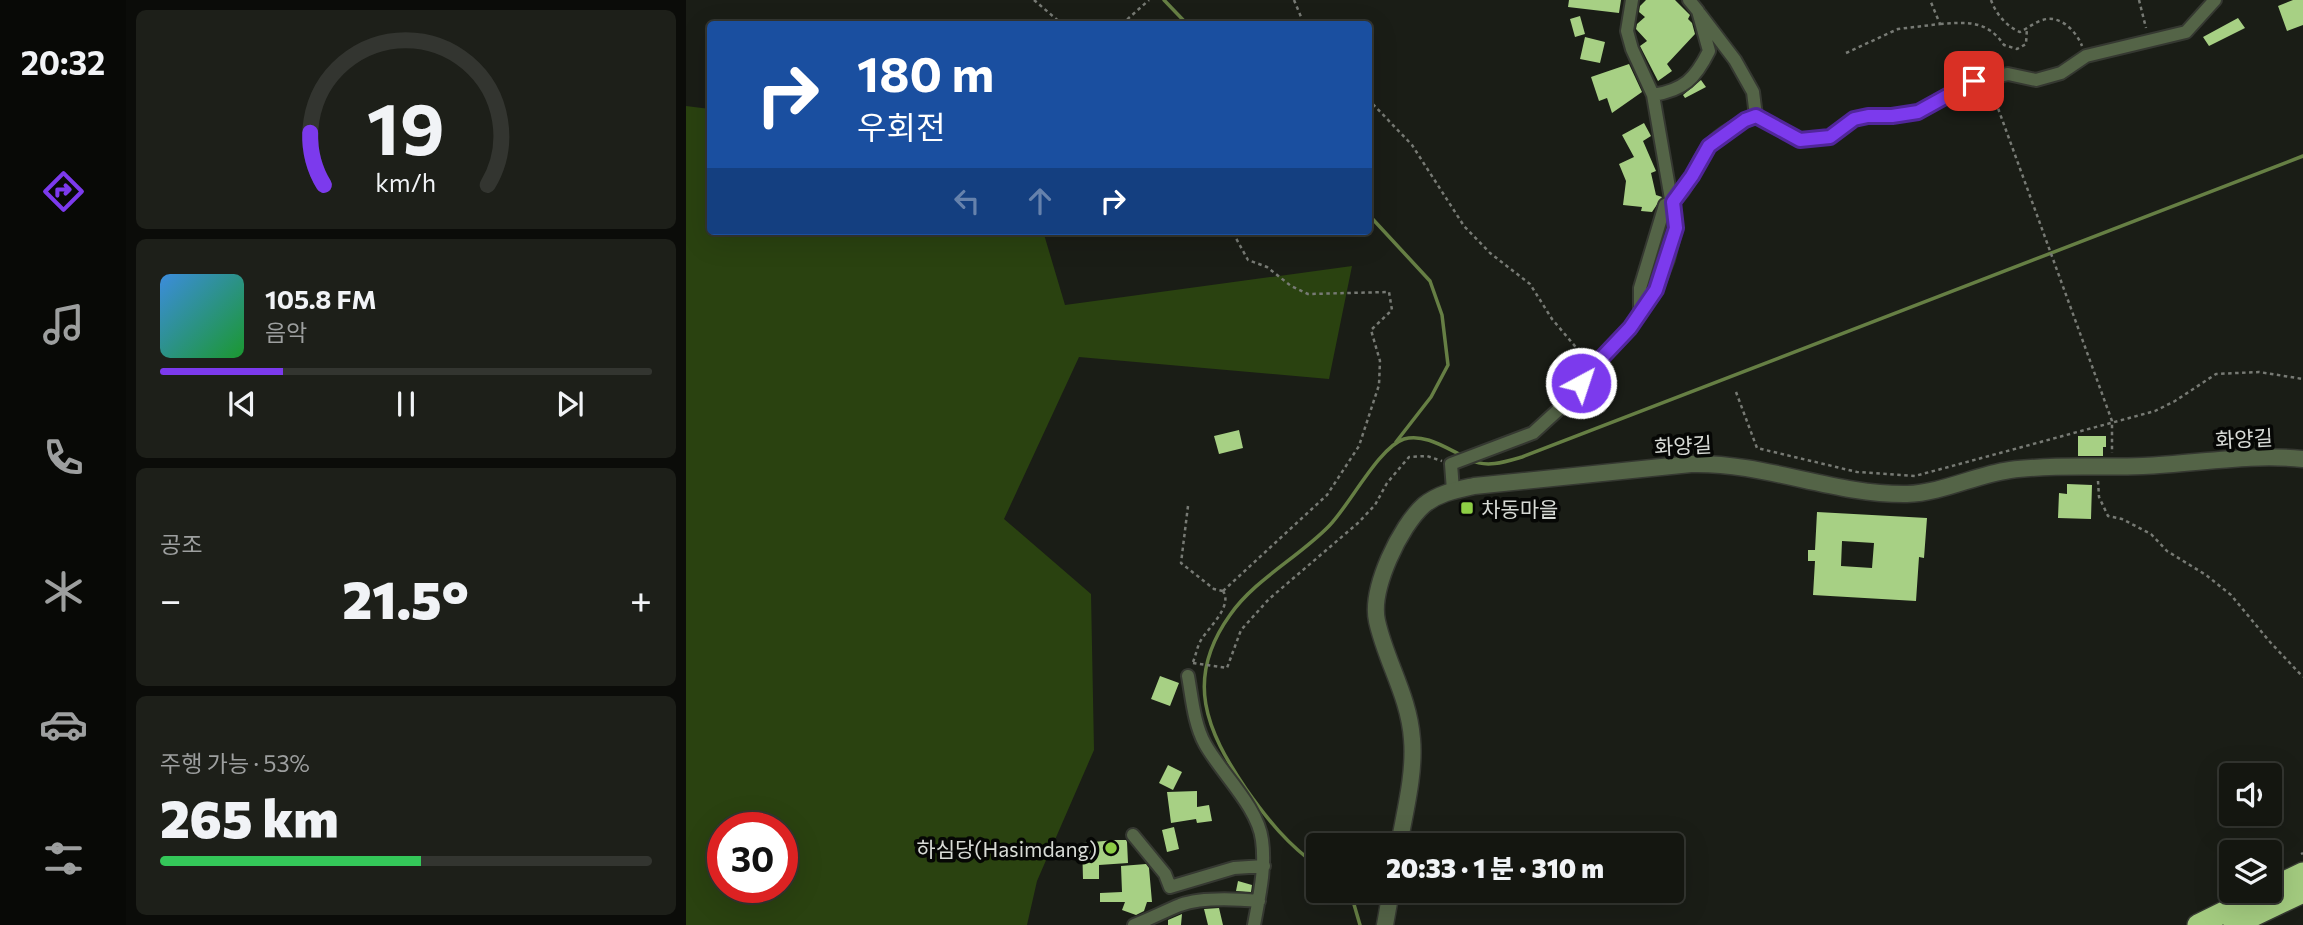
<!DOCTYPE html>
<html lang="ko">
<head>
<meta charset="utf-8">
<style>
  body { margin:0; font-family:Commissioner,"Noto Sans KR",sans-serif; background:#1d1f19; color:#f1f3f6; height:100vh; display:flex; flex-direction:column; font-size:26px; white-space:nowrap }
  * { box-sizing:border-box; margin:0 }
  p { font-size:23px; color:#9d9f9f }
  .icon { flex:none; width:38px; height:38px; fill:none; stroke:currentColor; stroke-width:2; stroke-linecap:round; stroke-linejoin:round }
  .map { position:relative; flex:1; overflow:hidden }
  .details { display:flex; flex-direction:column; gap:10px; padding:10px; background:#0b0c09; width:560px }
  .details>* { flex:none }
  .top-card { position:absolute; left:21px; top:21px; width:665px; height:214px; border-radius:7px; box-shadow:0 7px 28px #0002,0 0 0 2px #333530; background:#1a4fa0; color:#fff; overflow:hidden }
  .fabs { position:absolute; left:1533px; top:763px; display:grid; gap:14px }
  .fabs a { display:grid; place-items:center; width:63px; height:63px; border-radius:7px; background:#141610; box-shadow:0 7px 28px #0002,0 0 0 2px #333530; font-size:35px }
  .speed { position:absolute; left:21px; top:812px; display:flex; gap:14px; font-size:35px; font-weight:700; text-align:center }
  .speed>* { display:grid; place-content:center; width:91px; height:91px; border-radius:50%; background:#141610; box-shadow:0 7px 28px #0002,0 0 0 2px #333530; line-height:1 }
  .speed .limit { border:10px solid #d22; background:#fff; color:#111 }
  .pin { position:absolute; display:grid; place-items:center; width:60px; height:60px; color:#fff; margin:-30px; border-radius:14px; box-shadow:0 4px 10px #0006 }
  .me { position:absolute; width:77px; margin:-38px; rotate:40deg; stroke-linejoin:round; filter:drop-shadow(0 0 5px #0008) }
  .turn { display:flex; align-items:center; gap:24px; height:147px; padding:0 35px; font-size:32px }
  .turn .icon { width:91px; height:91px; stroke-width:2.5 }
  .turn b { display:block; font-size:49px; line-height:60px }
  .lanes { display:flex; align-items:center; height:66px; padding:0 35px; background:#0003; justify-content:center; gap:35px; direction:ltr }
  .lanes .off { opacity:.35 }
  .big { font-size:52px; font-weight:800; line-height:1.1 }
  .details .card { flex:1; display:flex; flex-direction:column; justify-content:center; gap:10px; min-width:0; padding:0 24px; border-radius:10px; background:#1d1f19 }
  .details .dial { align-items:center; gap:0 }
  .dial svg { height:182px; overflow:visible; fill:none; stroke:#333530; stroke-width:7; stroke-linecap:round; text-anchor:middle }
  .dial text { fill:#f1f3f6; stroke:none }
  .song { display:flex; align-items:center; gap:21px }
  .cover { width:84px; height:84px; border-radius:10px; background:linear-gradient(135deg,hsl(210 70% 55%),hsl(130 70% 35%)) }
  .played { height:7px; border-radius:4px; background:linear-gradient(90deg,#7c3aed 25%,#333530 25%) }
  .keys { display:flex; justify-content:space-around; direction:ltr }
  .heat { display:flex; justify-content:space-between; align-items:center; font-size:38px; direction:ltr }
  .charge { height:10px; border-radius:5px; background:linear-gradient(90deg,#34c759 53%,#333530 0) }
  .trip { position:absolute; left:620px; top:833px; width:378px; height:70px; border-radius:7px; background:#141610; box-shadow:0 7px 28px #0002,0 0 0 2px #333530; font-weight:800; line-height:70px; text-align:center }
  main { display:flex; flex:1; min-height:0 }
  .tabs { display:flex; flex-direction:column; width:126px; justify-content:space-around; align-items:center; background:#080906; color:#9d9f9f }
  .tabs .icon { width:49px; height:49px }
  .tabs .on { color:#7c3aed }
  .tabs b { font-size:32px; color:#f1f3f6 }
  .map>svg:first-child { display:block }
</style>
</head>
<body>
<main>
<nav class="tabs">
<b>20:32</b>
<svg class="icon on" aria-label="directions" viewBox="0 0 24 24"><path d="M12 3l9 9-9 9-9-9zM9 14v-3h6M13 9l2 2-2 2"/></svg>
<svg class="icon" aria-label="music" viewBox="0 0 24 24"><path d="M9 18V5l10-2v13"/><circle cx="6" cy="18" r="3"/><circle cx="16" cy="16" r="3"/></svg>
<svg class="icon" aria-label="phone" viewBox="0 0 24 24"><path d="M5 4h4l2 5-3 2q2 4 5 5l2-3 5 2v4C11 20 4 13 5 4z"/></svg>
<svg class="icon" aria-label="climate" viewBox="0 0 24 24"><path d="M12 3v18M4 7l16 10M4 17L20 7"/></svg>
<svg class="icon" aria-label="car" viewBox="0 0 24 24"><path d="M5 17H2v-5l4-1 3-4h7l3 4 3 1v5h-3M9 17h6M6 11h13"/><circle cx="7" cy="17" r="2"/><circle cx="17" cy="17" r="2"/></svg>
<svg class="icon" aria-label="filters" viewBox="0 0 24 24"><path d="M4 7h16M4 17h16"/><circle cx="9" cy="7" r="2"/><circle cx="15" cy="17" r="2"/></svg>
</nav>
<section class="details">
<div class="card dial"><svg viewBox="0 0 100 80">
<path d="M14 69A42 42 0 1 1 86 69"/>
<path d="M14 69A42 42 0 0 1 8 46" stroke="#7c3aed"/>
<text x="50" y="56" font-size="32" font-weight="700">19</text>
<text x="50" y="72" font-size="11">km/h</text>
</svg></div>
<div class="card">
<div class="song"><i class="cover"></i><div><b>105.8 FM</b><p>음악</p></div></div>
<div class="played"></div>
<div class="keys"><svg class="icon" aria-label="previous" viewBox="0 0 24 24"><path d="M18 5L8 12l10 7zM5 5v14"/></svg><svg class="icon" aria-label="pause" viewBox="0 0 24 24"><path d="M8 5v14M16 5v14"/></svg><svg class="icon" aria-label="next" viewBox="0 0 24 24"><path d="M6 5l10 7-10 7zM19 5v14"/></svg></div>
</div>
<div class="card"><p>공조</p>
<div class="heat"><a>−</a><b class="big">21.5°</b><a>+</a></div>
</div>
<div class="card"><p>주행 가능 · 53%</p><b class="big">265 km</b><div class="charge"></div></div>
</section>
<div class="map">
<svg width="1617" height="925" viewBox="0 0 1617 925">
  <rect width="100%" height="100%" fill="#1a1d16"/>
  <path fill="#2a4210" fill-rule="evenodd" d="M 0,106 L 24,109 L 24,231 L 357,231 L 379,305 L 666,266 L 643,379 L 393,357 L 318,519 L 405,594 L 408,750 L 351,881 L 341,925 L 0,925 ZM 37,828 L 96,828 L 96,887 L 37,887 Z"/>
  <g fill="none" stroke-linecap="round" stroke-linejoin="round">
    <path stroke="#667f44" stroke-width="3.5" d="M 478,0 L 501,24
      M 682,214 L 744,281 L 756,315 L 762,365 L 745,397 L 710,442
      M 784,460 C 801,468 819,462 836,457 L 1617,156
      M 632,866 C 602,845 581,819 560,789 C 520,730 498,679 544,615 C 568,580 613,557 643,526 C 663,506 693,447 718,439 C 738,433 760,448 777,456
      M 662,891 L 667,901 L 674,925"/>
  </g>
  <path fill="#a7d084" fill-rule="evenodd" d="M 883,0 L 935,0 L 933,13 L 882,7 Z
    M 960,0 L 989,0 L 1004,15 L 1002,19 L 1006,23 L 1009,34 L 981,64 L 986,71 L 972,81 L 954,46 L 961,41 L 950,29 L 951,24 L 959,17 L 953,12 L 954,6 Z
    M 1607,0 L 1617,0 L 1617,25 L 1601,31 L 1592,6 Z
    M 894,16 L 899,34 L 889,37 L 884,19 Z
    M 1552,18 L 1559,28 L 1523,46 L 1517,37 Z
    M 899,37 L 919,42 L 914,63 L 894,59 Z
    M 943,64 L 956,92 L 926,113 L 921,98 L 913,101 L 905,77 Z
    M 1015,80 L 1020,87 L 999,98 L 997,95 Z
    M 958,123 L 965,136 L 957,141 L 970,171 L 965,173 L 970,195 L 976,197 L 966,212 L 955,211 L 956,207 L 937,205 L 940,181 L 933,164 L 948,157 L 936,135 Z
    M 553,430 L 557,448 L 533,454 L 528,436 Z
    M 1392,436 L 1420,436 L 1420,447 L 1417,447 L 1417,456 L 1392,456 Z
    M 1381,484 L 1406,485 L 1405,519 L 1372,518 L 1373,493 L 1381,494 Z
    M 1131,512 L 1241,518 L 1238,558 L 1233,557 L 1230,601 L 1127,595 L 1129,561 L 1122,561 L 1122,550 L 1129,550 ZM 1156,541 L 1188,543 L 1186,568 L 1155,566 Z
    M 474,676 L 493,683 L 484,706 L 465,699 Z
    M 482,765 L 496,772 L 487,790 L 473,783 Z
    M 511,791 L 511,807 L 523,805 L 526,821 L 511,823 L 510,819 L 485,823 L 481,792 Z
    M 488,827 L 493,849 L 481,852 L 476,830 Z
    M 429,840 L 440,840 L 441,842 L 442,863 L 413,865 L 413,879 L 397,879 L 396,843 Z
    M 460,864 L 463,868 L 466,902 L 461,902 L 458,911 L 450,915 L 436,910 L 439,902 L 414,902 L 414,893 L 436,892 L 435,866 Z
    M 552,881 L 566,885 L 565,892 L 550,891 Z
    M 533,908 L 537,925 L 522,925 L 518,909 Z
    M 496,914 L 495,925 L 482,925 L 482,920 Z"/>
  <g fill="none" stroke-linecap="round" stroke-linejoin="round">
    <defs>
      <path id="minor" d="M 1014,14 L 1049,60 L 1067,92 L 1070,116
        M 967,95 C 998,90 1009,79 1023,51 L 1012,11 L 1003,0
        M 954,313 L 954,288 L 979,205 C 1003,197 1008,162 1024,145 C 1035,133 1055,122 1070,116 L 1114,140 L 1144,137 L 1168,119 L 1182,116 L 1206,116 L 1232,112 L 1288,81 L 1322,74 L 1350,80 L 1375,73 L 1400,56 L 1500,32 L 1529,0
        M 767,490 L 765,464 L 847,433 L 883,400 L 908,366 L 944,328 L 970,290 L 982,259 L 990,228 L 967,95 L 946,49 L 941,31 L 946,0
        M 502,676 C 506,698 508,724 519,744 C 535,773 572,807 576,840 C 580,869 573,897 568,925
        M 447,835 L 479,874 L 484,887 L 548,868 L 578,866
        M 448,925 C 464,919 479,911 494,905 C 516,897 550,899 573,901"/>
      <path id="tertiary" d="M 713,845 C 719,811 729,773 726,739 C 723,696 700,662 691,621 C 684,589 714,526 738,505 C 753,493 770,490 788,486 L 1005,464 C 1079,462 1147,495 1221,494 C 1256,493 1289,475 1324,470 C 1368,464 1413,468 1457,466 C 1510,464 1564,453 1617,459
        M 699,925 L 705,891"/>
      <path id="motorway" d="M 1584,889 L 1617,873
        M 1512,925 L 1581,891
        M 1548,925 L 1617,892"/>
    </defs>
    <use href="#minor" stroke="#353831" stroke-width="16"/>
    <use href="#tertiary" stroke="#353831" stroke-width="19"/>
    <use href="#motorway" stroke="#353831" stroke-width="24"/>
    <path stroke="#777a74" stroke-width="2.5" stroke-dasharray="3.5 3.5" stroke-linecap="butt" d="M 348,0 L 376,24
      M 608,0 L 618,24
      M 1305,0 C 1310,14 1320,26 1334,32 C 1342,28 1352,20 1361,19 C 1377,17 1391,33 1396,46
      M 1453,0 L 1460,28
      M 436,24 L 463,0
      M 1254,24 C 1281,22 1301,20 1318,45 L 1331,49 L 1340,44 L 1341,28
      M 1160,53 L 1212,29 L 1254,24 L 1244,0
      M 1305,89 L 1426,421 L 1426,453
      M 682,99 L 726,145 L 778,226 L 804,253 L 844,284 L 866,319 L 899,358
      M 1050,392 L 1071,448 L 1171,472 L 1229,476 L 1469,411 L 1489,401 L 1530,374 L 1573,372 L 1617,379
      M 1412,481 L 1413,497 L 1422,516 L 1436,519 L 1465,534 L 1481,551 L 1520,575 L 1545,595 L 1584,642 L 1617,677
      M 502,506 L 495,563 L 528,589 L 537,591
      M 537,591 L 641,495 L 673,446 L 693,385 L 694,361 L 685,330 L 706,310 L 703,292 L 622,294 L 605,286 L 581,267 L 562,260 L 546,231
      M 507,662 C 510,655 511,647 515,640 C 523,627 547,606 537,591
      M 507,663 L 541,668 L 555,630 L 583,599 L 672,523 L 689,505 L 701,483 L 723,457 L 741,456 L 756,461
      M 1615,854 L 1617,853"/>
    <use href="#minor" stroke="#546447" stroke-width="12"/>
    <use href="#tertiary" stroke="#546447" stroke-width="16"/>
    <use href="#motorway" stroke="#a3cb7f" stroke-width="21"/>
  </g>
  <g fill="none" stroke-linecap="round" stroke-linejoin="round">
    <defs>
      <path id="route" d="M 895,383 L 908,366 L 944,328 L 970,290 L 990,228 L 987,202 L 1006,176 L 1023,146 L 1059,120 L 1070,116 L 1114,140 L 1144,137 L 1168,119 L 1182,116 L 1206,116 L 1232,112 L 1288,81"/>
    </defs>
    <use href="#route" stroke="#51269a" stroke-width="18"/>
    <use href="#route" stroke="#7c3aed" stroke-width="12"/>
  </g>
  <g fill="#8dce45" stroke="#060705" stroke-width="2.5">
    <rect x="774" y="501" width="14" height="14" rx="3.5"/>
    <circle cx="425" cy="848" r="7"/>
  </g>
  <g text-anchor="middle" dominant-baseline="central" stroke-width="7" stroke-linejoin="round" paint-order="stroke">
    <g font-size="21" fill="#d8dbd6" stroke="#060705">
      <text transform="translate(1558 438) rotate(-3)">화양길</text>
      <text transform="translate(997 445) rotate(-3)">화양길</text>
    </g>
    <g font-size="21" fill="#d8dbd6" stroke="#060705" text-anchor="start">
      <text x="795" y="508">차동마을</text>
      <text x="411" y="848" text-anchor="end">하심당(Hasimdang)</text>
    </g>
  </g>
</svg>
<div class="fabs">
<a><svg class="icon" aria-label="sound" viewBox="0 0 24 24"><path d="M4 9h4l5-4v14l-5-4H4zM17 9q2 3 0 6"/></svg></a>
<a><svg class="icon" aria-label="layers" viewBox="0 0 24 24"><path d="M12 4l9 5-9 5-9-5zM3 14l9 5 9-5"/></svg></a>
</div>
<div class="speed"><div class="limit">30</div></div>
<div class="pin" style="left:1288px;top:81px;background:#d93025"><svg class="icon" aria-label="arrive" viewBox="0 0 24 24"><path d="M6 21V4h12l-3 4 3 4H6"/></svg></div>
<svg class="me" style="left:895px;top:383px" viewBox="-20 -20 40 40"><circle r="17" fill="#7c3aed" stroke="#fff" stroke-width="3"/><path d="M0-11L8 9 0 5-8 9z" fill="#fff"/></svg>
<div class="trip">20:33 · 1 분 · 310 m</div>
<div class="top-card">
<div class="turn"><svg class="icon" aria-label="right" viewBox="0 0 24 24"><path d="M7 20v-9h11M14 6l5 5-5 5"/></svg><div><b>180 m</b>우회전</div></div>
<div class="lanes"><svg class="icon off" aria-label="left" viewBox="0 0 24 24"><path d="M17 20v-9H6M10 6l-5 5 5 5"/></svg><svg class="icon off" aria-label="ahead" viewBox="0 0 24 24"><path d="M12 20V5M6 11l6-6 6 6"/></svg><svg class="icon" aria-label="right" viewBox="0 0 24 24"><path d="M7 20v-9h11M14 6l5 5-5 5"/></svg></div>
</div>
</div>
</main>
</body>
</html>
